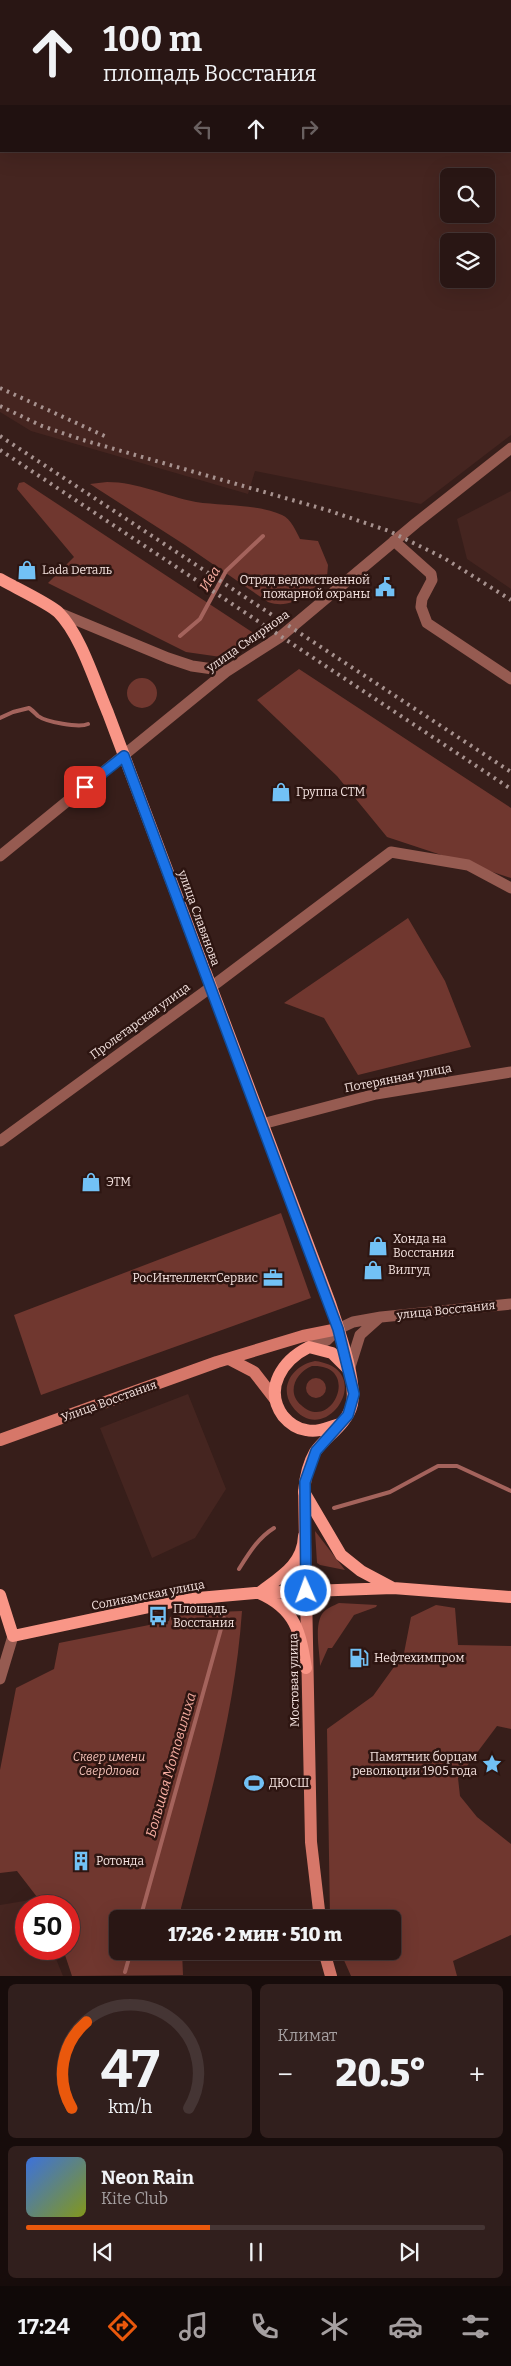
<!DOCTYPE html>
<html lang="ru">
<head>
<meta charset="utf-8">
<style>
  body { margin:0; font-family:Bitter,serif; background:#311f1d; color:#f1f3f6; height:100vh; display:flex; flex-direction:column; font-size:19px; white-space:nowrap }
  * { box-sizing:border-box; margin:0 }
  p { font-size:16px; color:#a59fa0 }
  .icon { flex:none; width:28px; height:28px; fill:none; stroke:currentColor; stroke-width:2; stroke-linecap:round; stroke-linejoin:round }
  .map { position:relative; height:1976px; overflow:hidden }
  .drawer { display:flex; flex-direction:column; gap:8px; padding:8px; background:#170c0b; flex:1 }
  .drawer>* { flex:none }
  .top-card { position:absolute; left:0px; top:0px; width:511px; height:152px; box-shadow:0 5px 20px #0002,0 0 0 1px #453534; background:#291614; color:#f1f3f6; overflow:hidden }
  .tools { position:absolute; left:440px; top:168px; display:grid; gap:10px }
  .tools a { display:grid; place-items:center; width:55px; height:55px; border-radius:8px; background:#291614; box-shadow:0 5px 20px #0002,0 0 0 1px #453534; font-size:25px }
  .speed { position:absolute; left:15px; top:1895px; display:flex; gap:10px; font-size:25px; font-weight:700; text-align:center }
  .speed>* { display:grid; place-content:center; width:65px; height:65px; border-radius:50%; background:#291614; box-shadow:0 5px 20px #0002,0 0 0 1px #453534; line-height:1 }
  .speed .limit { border:8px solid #d22; background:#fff; color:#111 }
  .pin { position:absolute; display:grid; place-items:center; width:42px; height:42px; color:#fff; margin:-21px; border-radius:10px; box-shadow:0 2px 8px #0006 }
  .me { position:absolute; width:55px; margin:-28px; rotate:358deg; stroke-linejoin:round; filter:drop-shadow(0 0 4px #0008) }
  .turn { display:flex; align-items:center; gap:18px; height:105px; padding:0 20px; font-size:22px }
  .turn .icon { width:65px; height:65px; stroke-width:2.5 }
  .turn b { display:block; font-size:35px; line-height:42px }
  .lanes { display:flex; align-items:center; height:48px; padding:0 20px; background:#0003; justify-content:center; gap:25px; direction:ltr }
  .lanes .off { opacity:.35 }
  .big { font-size:38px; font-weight:800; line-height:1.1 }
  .drawer .widget { flex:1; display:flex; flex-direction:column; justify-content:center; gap:8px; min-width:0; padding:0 18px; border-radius:8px; background:#311f1d }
  .drawer .dial { align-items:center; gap:0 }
  .dial svg { height:130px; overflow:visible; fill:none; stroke:#453534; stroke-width:7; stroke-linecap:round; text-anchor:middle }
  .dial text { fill:#f1f3f6; stroke:none }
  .song { display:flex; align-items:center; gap:15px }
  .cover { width:60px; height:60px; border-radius:8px; background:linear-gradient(135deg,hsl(220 70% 55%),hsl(70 70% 35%)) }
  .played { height:5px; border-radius:2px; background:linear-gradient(90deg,#ea580c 40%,#453534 40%) }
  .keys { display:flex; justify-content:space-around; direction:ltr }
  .heat { display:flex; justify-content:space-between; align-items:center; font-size:28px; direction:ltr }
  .drawer .tiles { flex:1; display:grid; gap:8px; grid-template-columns:1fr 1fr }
  .widget:last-child { grid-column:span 2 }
  .trip { position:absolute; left:109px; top:1910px; width:292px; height:50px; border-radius:8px; background:#291614; box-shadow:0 5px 20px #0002,0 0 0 1px #453534; font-weight:800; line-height:50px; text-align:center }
  .dock { display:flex; height:80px; justify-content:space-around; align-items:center; background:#100908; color:#a59fa0 }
  .dock .icon { width:35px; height:35px }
  .dock .active { color:#ea580c }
  .dock b { font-size:22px; color:#f1f3f6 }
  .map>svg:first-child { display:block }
</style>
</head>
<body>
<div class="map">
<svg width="511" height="1976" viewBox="0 0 511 1976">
  <rect width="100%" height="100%" fill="#371e1a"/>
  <path fill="#452520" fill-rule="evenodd" d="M 0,0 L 511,0 L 511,435 L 421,504 L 255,471 L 248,494 L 31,431 L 0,412 ZM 1,1 L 510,1 L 510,151 L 1,151 ZM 449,176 L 486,176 L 486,214 L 449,214 ZM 486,241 L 486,279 L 449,279 L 449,241 Z
    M 511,491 L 511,589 L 467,559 L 457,519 Z
    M 188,1394 L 226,1489 L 195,1538 L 152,1558 L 100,1428 Z
    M 30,1900 L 33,1906 L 26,1906 L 26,1949 L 52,1949 L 63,1976 L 0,1976 L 0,1905 Z"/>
  <path fill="#70372f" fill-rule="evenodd" d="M 24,482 L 255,634 L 221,657 L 186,652 L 48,583 L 74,557 L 17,489 L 19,483 Z
    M 107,482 C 138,482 165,496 196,502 C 222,506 258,504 282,515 C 291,519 296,531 300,539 L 318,541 L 328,565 L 327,577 C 309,591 293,611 268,602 L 185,545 L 90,484 Z
    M 299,669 L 511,808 L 511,878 L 387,837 L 337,776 L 257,700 Z
    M127 693a15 15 0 1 1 30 0a15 15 0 1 1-30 0Z
    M 408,918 L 445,981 L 471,1047 L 358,1075 L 324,1018 L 284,1003 Z
    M 281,1213 L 311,1298 L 41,1395 L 14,1315 Z
    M 315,1361 C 379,1369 325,1452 292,1406 C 278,1386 294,1365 315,1361 ZM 312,1366 C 362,1364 332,1434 301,1405 C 286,1392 296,1372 312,1366 Z
    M306 1388a10 10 0 1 1 20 0a10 10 0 1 1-20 0Z
    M 315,1531 L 345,1570 L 320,1565 L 317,1563 Z
    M 339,1603 L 377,1605 L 376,1607 L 354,1615 L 332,1648 L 328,1648 L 320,1666 C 320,1652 314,1627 322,1614 C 326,1608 333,1606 339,1603 Z
    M 436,1605 L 455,1608 L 458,1645 L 511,1646 L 511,1729 L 497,1726 L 458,1778 L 460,1796 L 477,1817 L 511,1844 L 511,1935 L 453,1961 L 457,1976 L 351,1976 L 343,1958 L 334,1957 L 332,1951 L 392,1951 L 392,1919 L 330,1919 L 327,1729 L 373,1696 L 404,1653 L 411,1617 Z
    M 242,1611 C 235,1712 207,1810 181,1908 L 182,1919 L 118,1919 L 118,1951 L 182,1951 L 183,1975 L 72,1976 L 63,1949 L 69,1949 L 69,1906 L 44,1906 L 17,1871 L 0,1873 L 0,1770 L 16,1688 L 54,1669 L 59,1643 L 169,1621 L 170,1617 L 192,1613 Z"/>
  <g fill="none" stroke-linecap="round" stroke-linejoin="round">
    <path stroke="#a4635c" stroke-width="4" d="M 180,636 L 200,619 L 226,571 L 263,536
      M 0,718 L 13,712 L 29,708 C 32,710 35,713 38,716 C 46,722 79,728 88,724
      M 334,1508 L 390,1492 L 438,1466 L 457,1466 L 511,1491
      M 239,1569 C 249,1553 258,1538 274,1528
      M 140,1919 L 224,1618
      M 125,1972 L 131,1951"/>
    <path stroke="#965b51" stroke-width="11" d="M 394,541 L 431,574 L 432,580 L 422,599 L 421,607 L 427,623 L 511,679
      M 57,612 L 168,658 L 192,666 L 227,671
      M 0,856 L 227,671 L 280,637 L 416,523 L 511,448
      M 262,1124 L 376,1094 L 511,1072
      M 0,1141 L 218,982 L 391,852 L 468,865 L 511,888
      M 309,1347 L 327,1340 L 338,1329 L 353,1322 L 381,1317 L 511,1304
      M 349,1370 L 360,1335 L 379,1318
      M 0,1679 L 13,1636"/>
    <path stroke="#d67769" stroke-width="12" d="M 229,1359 L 254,1372 L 275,1399
      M 0,1440 L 217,1362 L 303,1336 L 338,1329
      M 304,1492 L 311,1842 L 320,1919
      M 324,1951 L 331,1976"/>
    <path stroke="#f99687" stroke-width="12" d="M 0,579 C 14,587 48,603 58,612 C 81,635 95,683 108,713 L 330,1303 C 338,1328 357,1380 352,1404 C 347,1425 327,1435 315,1452 C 308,1464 305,1479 304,1492 L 341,1555 L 361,1571 L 393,1588
      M 340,1424 C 329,1427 318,1433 306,1430 C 297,1429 289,1423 283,1416 C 263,1388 283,1360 309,1347 L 332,1353 L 348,1369
      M 259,1593 C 296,1609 300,1632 306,1668
      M 259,1593 C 280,1577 303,1565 304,1536
      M 0,1595 L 13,1636 L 187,1599 L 255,1593 L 393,1588 L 511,1597"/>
    <path stroke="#a7928f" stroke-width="4" stroke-dasharray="2.5 5" stroke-linecap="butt" d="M 443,0 L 445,1
      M 510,72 L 511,73
      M 0,388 L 109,438
      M 0,406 L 42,426 L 83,440 L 327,510 L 389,531 L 444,558 L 511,600
      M 0,436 L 511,772
      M 0,450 L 511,789"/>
  </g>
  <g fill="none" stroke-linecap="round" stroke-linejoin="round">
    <defs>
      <path id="route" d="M 85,787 L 124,756 L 338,1329 L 354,1394 L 348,1415 L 316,1451 L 305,1482 L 306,1591"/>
    </defs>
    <use href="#route" stroke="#114b97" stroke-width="12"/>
    <use href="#route" stroke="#1a73e8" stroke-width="9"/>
  </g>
  <defs>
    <symbol id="shop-bare" viewBox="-9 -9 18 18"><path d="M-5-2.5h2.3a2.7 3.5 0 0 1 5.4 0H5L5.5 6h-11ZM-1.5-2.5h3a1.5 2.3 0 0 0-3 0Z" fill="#72c1f5" stroke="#2d1511" stroke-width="2.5" paint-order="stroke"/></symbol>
    <symbol id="civic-bare" viewBox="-9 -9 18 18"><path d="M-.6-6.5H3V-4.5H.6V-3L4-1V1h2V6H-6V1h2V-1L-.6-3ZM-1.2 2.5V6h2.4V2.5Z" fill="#72c1f5" stroke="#2d1511" stroke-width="2.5" paint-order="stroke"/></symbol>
    <symbol id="office-bare" viewBox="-9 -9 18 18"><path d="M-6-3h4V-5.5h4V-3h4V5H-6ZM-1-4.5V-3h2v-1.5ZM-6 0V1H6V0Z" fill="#72c1f5" stroke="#2d1511" stroke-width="2.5" paint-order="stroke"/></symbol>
    <symbol id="bus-bare" viewBox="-9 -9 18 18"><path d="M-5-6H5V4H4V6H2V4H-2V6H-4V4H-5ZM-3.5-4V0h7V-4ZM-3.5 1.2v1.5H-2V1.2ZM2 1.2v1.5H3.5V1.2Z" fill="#72c1f5" stroke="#2d1511" stroke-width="2.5" paint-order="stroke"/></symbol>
    <symbol id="fuel-bare" viewBox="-9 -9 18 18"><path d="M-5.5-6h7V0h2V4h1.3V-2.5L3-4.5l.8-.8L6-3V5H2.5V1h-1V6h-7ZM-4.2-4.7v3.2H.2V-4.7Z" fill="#72c1f5" stroke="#2d1511" stroke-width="2.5" paint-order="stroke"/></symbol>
    <symbol id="sight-bare" viewBox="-9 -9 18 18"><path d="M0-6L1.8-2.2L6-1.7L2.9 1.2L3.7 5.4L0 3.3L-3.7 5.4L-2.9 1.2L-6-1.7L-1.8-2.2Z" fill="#72c1f5" stroke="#2d1511" stroke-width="2.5" paint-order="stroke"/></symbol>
    <symbol id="stadium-bare" viewBox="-9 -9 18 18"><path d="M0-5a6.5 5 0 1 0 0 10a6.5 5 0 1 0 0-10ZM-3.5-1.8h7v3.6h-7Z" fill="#72c1f5" stroke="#2d1511" stroke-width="2.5" paint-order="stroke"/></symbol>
    <symbol id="building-bare" viewBox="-9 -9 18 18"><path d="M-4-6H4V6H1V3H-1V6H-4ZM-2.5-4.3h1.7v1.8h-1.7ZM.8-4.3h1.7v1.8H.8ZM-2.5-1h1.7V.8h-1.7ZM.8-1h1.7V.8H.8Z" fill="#72c1f5" stroke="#2d1511" stroke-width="2.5" paint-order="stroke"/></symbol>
  </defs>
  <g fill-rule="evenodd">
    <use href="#shop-bare" x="13" y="556" width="28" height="28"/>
    <use href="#civic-bare" x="371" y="573" width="28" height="28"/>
    <use href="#shop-bare" x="267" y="778" width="28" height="28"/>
    <use href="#shop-bare" x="77" y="1168" width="28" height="28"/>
    <use href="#shop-bare" x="364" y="1232" width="28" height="28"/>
    <use href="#shop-bare" x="359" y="1256" width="28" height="28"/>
    <use href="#office-bare" x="259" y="1264" width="28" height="28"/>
    <use href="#bus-bare" x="144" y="1602" width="28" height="28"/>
    <use href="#fuel-bare" x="345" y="1644" width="28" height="28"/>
    <use href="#sight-bare" x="478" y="1750" width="28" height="28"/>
    <use href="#stadium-bare" x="240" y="1769" width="28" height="28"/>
    <use href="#building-bare" x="67" y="1847" width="28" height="28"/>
  </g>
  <g text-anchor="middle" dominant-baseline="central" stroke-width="5" stroke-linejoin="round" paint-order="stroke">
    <g font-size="12" fill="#f5e3e0" stroke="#2d1511" text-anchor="start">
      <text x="42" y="570">Lada Dеталь</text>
      <text x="370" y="580" text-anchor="end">Отряд ведомственной<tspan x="370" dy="14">пожарной охраны</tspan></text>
      <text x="296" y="792">Группа СТМ</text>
      <text x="106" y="1182">ЭТМ</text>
      <text x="393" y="1239">Хонда на<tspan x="393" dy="14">Восстания</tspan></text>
      <text x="388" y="1270">Вилгуд</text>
      <text x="258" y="1278" text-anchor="end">РосИнтеллектСервис</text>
      <text x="173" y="1609">Площадь<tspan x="173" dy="14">Восстания</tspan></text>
      <text x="374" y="1658">Нефтехимпром</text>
      <text x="477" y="1757" text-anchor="end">Памятник борцам<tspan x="477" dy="14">революции 1905 года</tspan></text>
      <text x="269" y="1783">ДЮСШ</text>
      <text x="96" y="1861">Ротонда</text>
    </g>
    <g font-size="12" fill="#f5e3e0" stroke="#2d1511">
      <text transform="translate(248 641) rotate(-35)">улица Смирнова</text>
      <text transform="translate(199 918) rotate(70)">улица Славянова</text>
      <text transform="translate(140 1021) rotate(-36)">Пролетарская улица</text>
      <text transform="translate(398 1078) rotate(-11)">Потерянная улица</text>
      <text transform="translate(446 1310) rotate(-6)">улица Восстания</text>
      <text transform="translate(109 1401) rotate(-20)">Улица Восстания</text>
      <text transform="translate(148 1595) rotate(-11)">Соликамская улица</text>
      <text transform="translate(294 1680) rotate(-91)">Мостовая улица</text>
    </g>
    <g font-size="12" font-style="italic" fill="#f7c4bb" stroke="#2d1511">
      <text x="109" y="1757">Сквер имени<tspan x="109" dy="14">Свердлова</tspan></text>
    </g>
    <g font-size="14" font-style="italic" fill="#f8aea2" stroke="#2d1511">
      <text transform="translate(210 579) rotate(-59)">Ива</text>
      <text transform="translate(171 1765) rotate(-74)">Большая Мотовилиха</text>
    </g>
  </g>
</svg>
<div class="tools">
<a><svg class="icon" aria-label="search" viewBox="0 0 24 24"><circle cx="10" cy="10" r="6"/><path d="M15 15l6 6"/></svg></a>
<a><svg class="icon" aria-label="layers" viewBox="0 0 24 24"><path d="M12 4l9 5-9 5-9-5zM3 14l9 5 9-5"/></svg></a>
</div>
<div class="speed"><div class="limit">50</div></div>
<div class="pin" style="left:85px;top:787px;background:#d93025"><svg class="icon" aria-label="arrive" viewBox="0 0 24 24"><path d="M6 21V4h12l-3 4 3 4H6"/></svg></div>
<svg class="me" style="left:306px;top:1591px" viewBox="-20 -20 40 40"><circle r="17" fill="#1a73e8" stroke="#fff" stroke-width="3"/><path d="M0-11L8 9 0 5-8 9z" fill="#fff"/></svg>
<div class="trip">17:26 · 2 мин · 510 m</div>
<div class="top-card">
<div class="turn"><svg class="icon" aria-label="ahead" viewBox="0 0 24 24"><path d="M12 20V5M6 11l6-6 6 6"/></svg><div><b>100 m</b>площадь Восстания</div></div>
<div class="lanes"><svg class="icon off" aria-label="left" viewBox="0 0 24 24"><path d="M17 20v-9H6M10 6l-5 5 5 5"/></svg><svg class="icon" aria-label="ahead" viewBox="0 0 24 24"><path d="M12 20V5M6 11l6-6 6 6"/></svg><svg class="icon off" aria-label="right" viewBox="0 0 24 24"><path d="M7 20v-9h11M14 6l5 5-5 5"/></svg></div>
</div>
</div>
<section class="drawer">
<div class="tiles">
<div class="widget dial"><svg viewBox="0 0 100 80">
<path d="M14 69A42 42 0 1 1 86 69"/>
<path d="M14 69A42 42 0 0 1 23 16" stroke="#ea580c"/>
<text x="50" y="56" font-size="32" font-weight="700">47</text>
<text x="50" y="72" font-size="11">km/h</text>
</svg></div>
<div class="widget"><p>Климат</p>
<div class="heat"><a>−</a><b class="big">20.5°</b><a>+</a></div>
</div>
<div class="widget">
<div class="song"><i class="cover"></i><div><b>Neon Rain</b><p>Kite Club</p></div></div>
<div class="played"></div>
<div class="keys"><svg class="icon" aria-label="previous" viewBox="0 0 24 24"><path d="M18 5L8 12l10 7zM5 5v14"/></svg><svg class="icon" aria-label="pause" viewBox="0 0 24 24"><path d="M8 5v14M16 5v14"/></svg><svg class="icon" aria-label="next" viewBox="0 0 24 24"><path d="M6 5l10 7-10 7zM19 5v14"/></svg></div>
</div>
</div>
</section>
<nav class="dock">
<b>17:24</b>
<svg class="icon active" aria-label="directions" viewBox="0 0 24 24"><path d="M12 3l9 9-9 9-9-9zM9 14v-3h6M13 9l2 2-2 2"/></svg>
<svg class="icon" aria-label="music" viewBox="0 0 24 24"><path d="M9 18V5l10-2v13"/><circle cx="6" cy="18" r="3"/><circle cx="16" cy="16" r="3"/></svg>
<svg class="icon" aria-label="phone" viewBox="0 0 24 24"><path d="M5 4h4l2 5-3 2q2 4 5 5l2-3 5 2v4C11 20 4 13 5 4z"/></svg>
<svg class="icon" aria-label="climate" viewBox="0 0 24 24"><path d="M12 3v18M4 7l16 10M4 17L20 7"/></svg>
<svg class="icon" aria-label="car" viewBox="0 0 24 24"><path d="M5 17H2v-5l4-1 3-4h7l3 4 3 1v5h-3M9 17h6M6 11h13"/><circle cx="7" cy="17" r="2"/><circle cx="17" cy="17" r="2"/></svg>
<svg class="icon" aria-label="filters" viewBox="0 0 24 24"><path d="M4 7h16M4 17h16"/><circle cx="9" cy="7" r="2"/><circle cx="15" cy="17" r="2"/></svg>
</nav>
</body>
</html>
